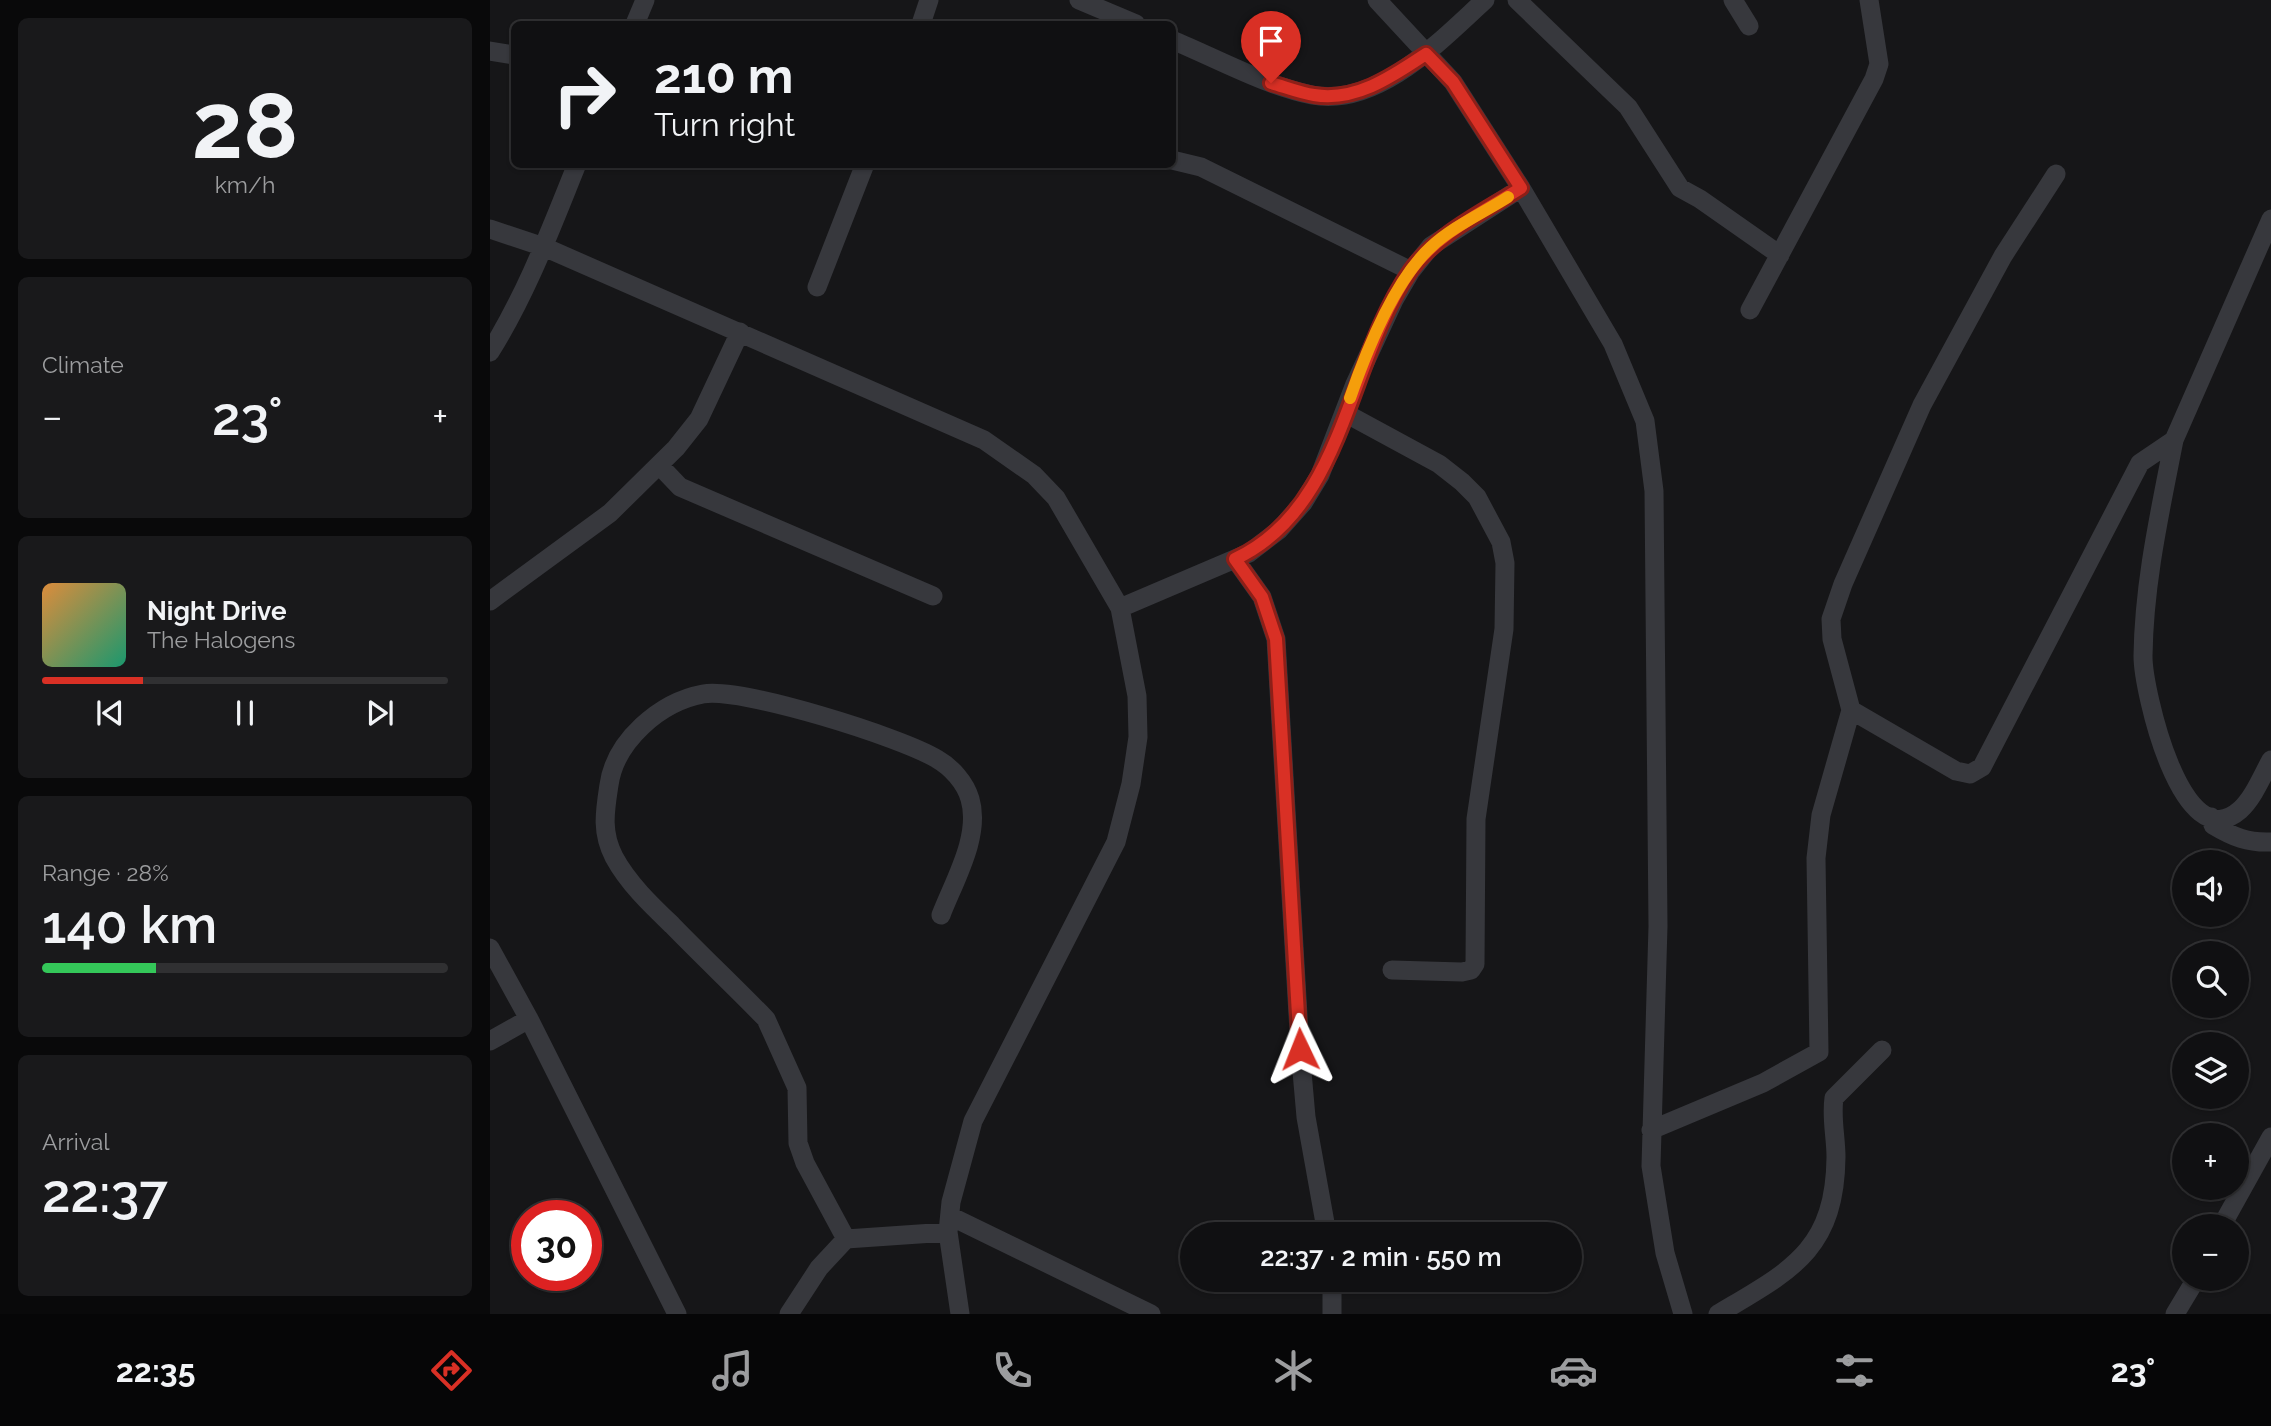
<!DOCTYPE html>
<html lang="en">
<head>
<meta charset="utf-8">
<style>
  body { margin:0; font-family:Raleway,sans-serif; background:#19191b; color:#f1f3f6; height:100vh; display:flex; flex-direction:column; font-size:26px; white-space:nowrap }
  * { box-sizing:border-box; margin:0 }
  p { font-size:23px; color:#9c9d9f }
  .icon { flex:none; width:38px; height:38px; fill:none; stroke:currentColor; stroke-width:2; stroke-linecap:round; stroke-linejoin:round }
  .map { position:relative; flex:1; overflow:hidden }
  .panel { display:flex; flex-direction:column; gap:18px; padding:18px; background:#09090a; width:490px }
  .panel>* { flex:none }
  .top-card { position:absolute; left:21px; top:21px; width:665px; height:147px; border-radius:10px; box-shadow:0 2px 5px #0004,0 0 0 2px #303032; background:#101012; color:#f1f3f6; overflow:hidden }
  .tools { position:absolute; left:1682px; top:850px; display:grid; gap:14px }
  .tools a { display:grid; place-items:center; width:77px; height:77px; border-radius:50%; background:#101012; box-shadow:0 2px 5px #0004,0 0 0 2px #303032; font-size:35px }
  .speed { position:absolute; left:21px; top:1200px; display:flex; gap:14px; font-size:35px; font-weight:700; text-align:center }
  .speed>* { display:grid; place-content:center; width:91px; height:91px; border-radius:50%; background:#101012; box-shadow:0 2px 5px #0004,0 0 0 2px #303032; line-height:1 }
  .speed .limit { border:10px solid #d22; background:#fff; color:#111 }
  .pin { position:absolute; display:grid; place-items:center; width:60px; height:60px; color:#fff; margin:-72px -30px; border-radius:50% 50% 50% 0; rotate:-45deg; box-shadow:0 0 7px #0007 }
  .pin .icon { rotate:45deg }
  .me { position:absolute; width:77px; margin:-38px; rotate:358deg; stroke-linejoin:round; filter:drop-shadow(0 0 5px #0008) }
  .turn { display:flex; align-items:center; gap:24px; height:147px; padding:0 28px; font-size:32px }
  .turn .icon { width:91px; height:91px; stroke-width:2.5 }
  .turn b { display:block; font-size:49px; line-height:60px }
  .big { font-size:52px; font-weight:600; line-height:1.1 }
  .panel .tile { flex:1; display:flex; flex-direction:column; justify-content:center; gap:10px; min-width:0; padding:0 24px; border-radius:10px; background:#19191b }
  .panel .dial { align-items:center; gap:0 }
  .dial b { font-size:91px; line-height:1 }
  .song { display:flex; align-items:center; gap:21px }
  .cover { width:84px; height:84px; border-radius:10px; background:linear-gradient(135deg,hsl(30 70% 55%),hsl(160 70% 35%)) }
  .played { height:7px; border-radius:4px; background:linear-gradient(90deg,#d93025 25%,#303032 25%) }
  .keys { display:flex; justify-content:space-around; direction:ltr }
  .heat { display:flex; justify-content:space-between; align-items:center; font-size:38px; direction:ltr }
  .charge { height:10px; border-radius:5px; background:linear-gradient(90deg,#34c759 28%,#303032 0) }
  .trip { position:absolute; left:690px; top:1222px; width:402px; height:70px; border-radius:35px; background:#101012; box-shadow:0 2px 5px #0004,0 0 0 2px #303032; font-weight:600; line-height:70px; text-align:center }
  .menu { display:flex; height:112px; justify-content:space-around; align-items:center; background:#060607; color:#9c9d9f }
  .menu .icon { width:49px; height:49px }
  .menu .active { color:#d93025 }
  .menu b { font-size:32px; color:#f1f3f6 }
  main { display:flex; flex:1; min-height:0 }
  .map>svg:first-child { display:block }
</style>
</head>
<body>
<main>
<section class="panel">
<div class="tile dial"><b>28</b><p>km/h</p></div>
<div class="tile"><p>Climate</p>
<div class="heat"><a>−</a><b class="big">23°</b><a>+</a></div>
</div>
<div class="tile">
<div class="song"><i class="cover"></i><div><b>Night Drive</b><p>The Halogens</p></div></div>
<div class="played"></div>
<div class="keys"><svg class="icon" aria-label="previous" viewBox="0 0 24 24"><path d="M18 5L8 12l10 7zM5 5v14"/></svg><svg class="icon" aria-label="pause" viewBox="0 0 24 24"><path d="M8 5v14M16 5v14"/></svg><svg class="icon" aria-label="next" viewBox="0 0 24 24"><path d="M6 5l10 7-10 7zM19 5v14"/></svg></div>
</div>
<div class="tile"><p>Range · 28%</p><b class="big">140 km</b><div class="charge"></div></div>
<div class="tile"><p>Arrival</p><b class="big">22:37</b></div>
</section>
<div class="map">
<svg width="1781" height="1314" viewBox="0 0 1781 1314">
  <rect width="100%" height="100%" fill="#161618"/>
  <g fill="none" stroke-linecap="round" stroke-linejoin="round">
    <path stroke="#37383d" stroke-width="19" d="M 589,0 L 646,24
      M 887,0 L 963,82 L 1031,188 L 1123,344 L 1155,421 L 1164,491 L 1168,926 L 1161,1166 L 1175,1253 L 1193,1314
      M 1027,0 L 1138,107 L 1190,188 L 1210,199 L 1290,255
      M 1243,0 L 1259,26
      M 145,24 L 155,0
      M 431,24 L 439,0
      M 682,40 C 728,59 774,85 822,95 C 888,108 952,39 995,0
      M 0,51 L 24,55
      M 682,160 L 711,167 L 921,271
      M 0,229 L 54,247 L 494,440 L 544,475 L 566,498 L 630,608 L 647,696 L 648,737 L 641,784 L 626,842 L 483,1121 L 461,1202 L 458,1232 L 470,1314
      M 327,287 L 375,164
      M 1260,310 L 1384,79 L 1389,64 L 1379,0
      M 0,352 C 37,293 61,228 87,164
      M 855,413 L 949,464 L 972,482 L 987,497 L 1011,542 L 1015,563 L 1014,629 L 986,819 L 985,964 L 981,970 L 972,972 L 902,970
      M 1684,440 C 1670,512 1654,582 1653,656 C 1653,690 1692,861 1750,810 C 1764,797 1772,776 1781,760
      M 169,465 L 190,487 L 443,596
      M 745,559 L 772,597 L 786,639 L 810,1049 L 816,1117 L 837,1234
      M 0,601 L 120,513 L 186,448 L 209,419 L 250,332
      M 630,608 L 759,553 L 789,530 L 813,503 L 830,475 L 865,384 L 904,300 L 921,271 L 941,246 L 1031,188
      M 1361,710 L 1466,771 L 1480,774 L 1492,767 L 1650,463 L 1684,440 L 1781,219
      M 1721,817 L 1723,825 C 1743,837 1758,843 1781,842
      M 0,948 L 39,1019 L 187,1314
      M 0,1041 L 39,1019
      M 1161,1130 L 1273,1083 L 1329,1052 L 1326,858 L 1331,815 L 1361,710 L 1342,639 L 1341,619 L 1353,584 L 1432,405 L 1513,256 L 1566,174
      M 460,1216 L 661,1314
      M 1731,1227 L 1781,1137
      M 356,1239 L 315,1163 L 308,1143 L 307,1088 L 276,1019 C 245,987 213,957 182,925 C 161,905 138,883 124,857 C 111,832 115,811 119,785 C 125,741 170,702 213,694 C 251,687 411,737 447,759 C 461,767 475,782 480,799 C 491,836 464,881 451,915
      M 299,1314 L 329,1268 L 356,1239 L 458,1232
      M 842,1314 L 842,1279
      M 1228,1314 C 1300,1271 1345,1251 1346,1157 C 1346,1137 1341,1118 1344,1098 L 1392,1050
      M 1685,1314 L 1706,1279"/>
  </g>
  <g fill="none" stroke-linecap="round" stroke-linejoin="round">
    <defs>
      <path id="route" d="M 781,83 C 795,87 810,93 824,95 C 866,102 903,76 936,54 L 963,82 L 1031,188 C 993,212 947,234 921,270 C 856,362 856,507 745,559 L 772,597 L 786,639 L 810,1049"/>
    </defs>
    <use href="#route" stroke="#8d1f18" stroke-width="18"/>
    <use href="#route" stroke="#d93025" stroke-width="12"/>
    <path stroke="#f59e0b" stroke-width="12" d="M 860,398 C 876,352 905,280 941,247 C 962,227 993,213 1018,197"/>
  </g>
</svg>
<div class="tools">
<a><svg class="icon" aria-label="sound" viewBox="0 0 24 24"><path d="M4 9h4l5-4v14l-5-4H4zM17 9q2 3 0 6"/></svg></a>
<a><svg class="icon" aria-label="search" viewBox="0 0 24 24"><circle cx="10" cy="10" r="6"/><path d="M15 15l6 6"/></svg></a>
<a><svg class="icon" aria-label="layers" viewBox="0 0 24 24"><path d="M12 4l9 5-9 5-9-5zM3 14l9 5 9-5"/></svg></a>
<a>+</a>
<a>−</a>
</div>
<div class="speed"><div class="limit">30</div></div>
<div class="pin" style="left:781px;top:83px;background:#d93025"><svg class="icon" aria-label="arrive" viewBox="0 0 24 24"><path d="M6 21V4h12l-3 4 3 4H6"/></svg></div>
<svg class="me" style="left:810px;top:1049px" viewBox="-20 -20 40 40"><path d="M0-17L14 15 0 8-14 15z" fill="#d93025" stroke="#fff" stroke-width="4"/></svg>
<div class="trip">22:37 · 2 min · 550 m</div>
<div class="top-card">
<div class="turn"><svg class="icon" aria-label="right" viewBox="0 0 24 24"><path d="M7 20v-9h11M14 6l5 5-5 5"/></svg><div><b>210 m</b>Turn right</div></div>
</div>
</div>
</main>
<nav class="menu">
<b>22:35</b>
<svg class="icon active" aria-label="directions" viewBox="0 0 24 24"><path d="M12 3l9 9-9 9-9-9zM9 14v-3h6M13 9l2 2-2 2"/></svg>
<svg class="icon" aria-label="music" viewBox="0 0 24 24"><path d="M9 18V5l10-2v13"/><circle cx="6" cy="18" r="3"/><circle cx="16" cy="16" r="3"/></svg>
<svg class="icon" aria-label="phone" viewBox="0 0 24 24"><path d="M5 4h4l2 5-3 2q2 4 5 5l2-3 5 2v4C11 20 4 13 5 4z"/></svg>
<svg class="icon" aria-label="climate" viewBox="0 0 24 24"><path d="M12 3v18M4 7l16 10M4 17L20 7"/></svg>
<svg class="icon" aria-label="car" viewBox="0 0 24 24"><path d="M5 17H2v-5l4-1 3-4h7l3 4 3 1v5h-3M9 17h6M6 11h13"/><circle cx="7" cy="17" r="2"/><circle cx="17" cy="17" r="2"/></svg>
<svg class="icon" aria-label="filters" viewBox="0 0 24 24"><path d="M4 7h16M4 17h16"/><circle cx="9" cy="7" r="2"/><circle cx="15" cy="17" r="2"/></svg>
<b>23°</b>
</nav>
</body>
</html>
